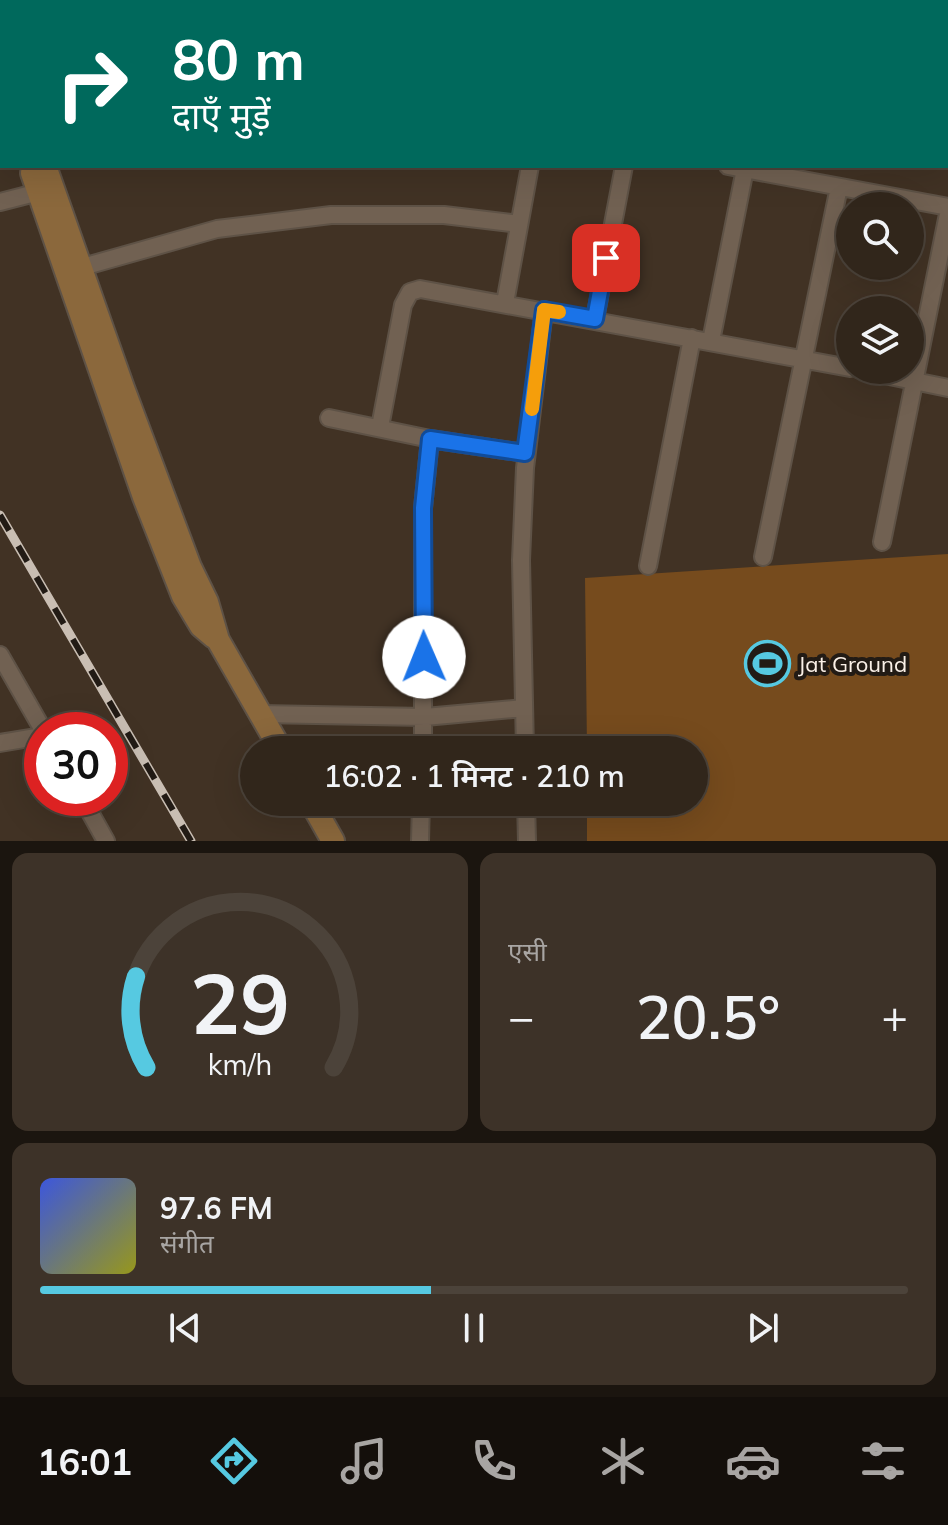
<!DOCTYPE html>
<html lang="hi">
<head>
<meta charset="utf-8">
<style>
  body { margin:0; font-family:Mulish,"Noto Sans Devanagari",sans-serif; background:#3d3228; color:#f1f3f6; height:100vh; display:flex; flex-direction:column; font-size:30px; white-space:nowrap }
  * { box-sizing:border-box; margin:0 }
  p { font-size:26px; color:#a8a5a3 }
  .icon { flex:none; width:44px; height:44px; fill:none; stroke:currentColor; stroke-width:2; stroke-linecap:round; stroke-linejoin:round }
  .map { position:relative; height:841px; overflow:hidden }
  .panel { display:flex; flex-direction:column; gap:12px; padding:12px; background:#1b150f; flex:1 }
  .panel>* { flex:none }
  .banner { position:absolute; left:0px; top:0px; width:948px; height:168px; box-shadow:0 8px 32px #0002,0 0 0 2px #4c433a; background:#00695c; color:#fff; overflow:hidden }
  .tools { position:absolute; left:836px; top:192px; display:grid; gap:16px }
  .tools a { display:grid; place-items:center; width:88px; height:88px; border-radius:50%; background:#31261b; box-shadow:0 8px 32px #0002,0 0 0 2px #4c433a; font-size:40px }
  .speed { position:absolute; left:24px; top:712px; display:flex; gap:16px; font-size:40px; font-weight:700; text-align:center }
  .speed>* { display:grid; place-content:center; width:104px; height:104px; border-radius:50%; background:#31261b; box-shadow:0 8px 32px #0002,0 0 0 2px #4c433a; line-height:1 }
  .speed .limit { border:12px solid #d22; background:#fff; color:#111 }
  .pin { position:absolute; display:grid; place-items:center; width:68px; height:68px; color:#fff; margin:-34px; border-radius:16px; box-shadow:0 4px 12px #0006 }
  .me { position:absolute; width:88px; margin:-44px; rotate:359deg; stroke-linejoin:round; filter:drop-shadow(0 0 6px #0008) }
  .turn { display:flex; align-items:center; gap:28px; height:168px; padding:0 40px; font-size:36px }
  .turn .icon { width:104px; height:104px; stroke-width:2.5 }
  .turn b { display:block; font-size:56px; line-height:68px }
  .big { font-size:60px; font-weight:600; line-height:1.1 }
  .panel .tile { flex:1; display:flex; flex-direction:column; justify-content:center; gap:12px; min-width:0; padding:0 28px; border-radius:16px; background:#3d3228 }
  .panel .dial { align-items:center; gap:0 }
  .dial svg { height:208px; overflow:visible; fill:none; stroke:#4c433a; stroke-width:7; stroke-linecap:round; text-anchor:middle }
  .dial text { fill:#f1f3f6; stroke:none }
  .song { display:flex; align-items:center; gap:24px }
  .cover { width:96px; height:96px; border-radius:12px; background:linear-gradient(135deg,hsl(230 70% 55%),hsl(60 70% 35%)) }
  .played { height:8px; border-radius:4px; background:linear-gradient(90deg,#56c9e1 45%,#4c433a 45%) }
  .keys { display:flex; justify-content:space-around; direction:ltr }
  .heat { display:flex; justify-content:space-between; align-items:center; font-size:44px; direction:ltr }
  .panel .tiles { flex:1; display:grid; gap:12px; grid-template-columns:1fr 1fr }
  .tile:last-child { grid-column:span 2 }
  .trip { position:absolute; left:240px; top:736px; width:468px; height:80px; border-radius:40px; background:#31261b; box-shadow:0 8px 32px #0002,0 0 0 2px #4c433a; font-weight:600; line-height:80px; text-align:center }
  .dock { display:flex; height:128px; justify-content:space-around; align-items:center; background:#140f0b; color:#a8a5a3 }
  .dock .icon { width:56px; height:56px }
  .dock .on { color:#56c9e1 }
  .dock b { font-size:36px; color:#f1f3f6 }
  .map>svg:first-child { display:block }
</style>
</head>
<body>
<div class="map">
<svg width="948" height="841" viewBox="0 0 948 841">
  <rect width="100%" height="100%" fill="#413224"/>
  <path fill="#764b1d" d="M 948,554 L 948,841 L 587,841 L 587,802 L 694,802 L 694,750 L 587,750 L 585,578 Z"/>
  <g fill="none" stroke-linecap="round" stroke-linejoin="round">
    <defs>
      <path id="minor" d="M 558,2 L 558,0
        M 827,2 L 827,0
        M 946,110 L 948,111
        M 728,166 L 948,207
        M 0,202 L 39,192
        M 72,270 L 217,229 L 331,215 L 444,215 L 519,224
        M 505,303 L 530,166
        M 595,319 L 624,166
        M 711,341 L 745,169
        M 860,370 L 948,388
        M 329,418 L 430,439 L 525,453
        M 380,427 L 403,305 L 410,292 L 420,289 L 850,368
        M 882,542 L 948,214
        M 763,557 L 839,187
        M 648,566 L 692,338
        M 0,655 L 43,730
        M 260,714 L 425,717 L 524,708
        M 0,743 L 42,736
        M 423,750 L 423,508 L 430,439
        M 525,750 L 521,560 L 525,468 L 544,310
        M 82,798 L 106,841
        M 526,802 L 527,841
        M 420,841 L 421,802"/>
      <path id="secondary" d="M 0,48 L 2,53
        M 0,88 L 2,93
        M 45,166 L 123,388 L 190,567 L 207,602 L 218,640 L 281,750
        M 32,173 L 144,497 L 183,596 L 201,626 L 214,637
        M 311,802 L 333,841"/>
    </defs>
    <use href="#minor" stroke="#5e5246" stroke-width="20"/>
    <use href="#secondary" stroke="#5e5246" stroke-width="26"/>
    <use href="#minor" stroke="#716152" stroke-width="16"/>
    <use href="#secondary" stroke="#8b683c" stroke-width="22"/>
    <defs>
      <path id="rail" d="M 0,515 L 191,841"/>
    </defs>
    <use href="#rail" stroke="#c9beb3" stroke-width="9"/>
    <use href="#rail" stroke="#221b15" stroke-width="6" stroke-dasharray="18" stroke-linecap="butt"/>
  </g>
  <g fill="none" stroke-linecap="round" stroke-linejoin="round">
    <defs>
      <path id="route" d="M 424,657 L 423,508 L 430,439 L 525,453 L 544,310 L 595,319 L 606,258"/>
    </defs>
    <use href="#route" stroke="#114b97" stroke-width="20"/>
    <use href="#route" stroke="#1a73e8" stroke-width="14"/>
    <path stroke="#f59e0b" stroke-width="14" d="M 532,409 L 544,310 L 559,312"/>
  </g>
  <defs>
    <symbol id="stadium-ring" viewBox="-11 -11 22 22"><circle r="9.5" fill="#221b15" stroke="#56c9e1" stroke-width="1.5"/><path d="M0-5a6.5 5 0 1 0 0 10a6.5 5 0 1 0 0-10ZM-3.5-1.8h7v3.6h-7Z" fill="#56c9e1"/></symbol>
  </defs>
  <g fill-rule="evenodd">
    <use href="#stadium-ring" x="742" y="638" width="51" height="51"/>
  </g>
  <g text-anchor="middle" dominant-baseline="central" stroke-width="8" stroke-linejoin="round" paint-order="stroke">
    <g font-size="22" fill="#faf0e7" stroke="#221b15" text-anchor="start">
      <text x="798" y="664">Jat Ground</text>
    </g>
  </g>
</svg>
<div class="tools">
<a><svg class="icon" aria-label="search" viewBox="0 0 24 24"><circle cx="10" cy="10" r="6"/><path d="M15 15l6 6"/></svg></a>
<a><svg class="icon" aria-label="layers" viewBox="0 0 24 24"><path d="M12 4l9 5-9 5-9-5zM3 14l9 5 9-5"/></svg></a>
</div>
<div class="speed"><div class="limit">30</div></div>
<div class="pin" style="left:606px;top:258px;background:#d93025"><svg class="icon" aria-label="arrive" viewBox="0 0 24 24"><path d="M6 21V4h12l-3 4 3 4H6"/></svg></div>
<svg class="me" style="left:424px;top:657px" viewBox="-20 -20 40 40"><circle r="19" fill="#fff"/><path d="M0-13L10 11 0 6-10 11z" fill="#1a73e8"/></svg>
<div class="trip">16:02 · 1 मिनट · 210 m</div>
<div class="banner">
<div class="turn"><svg class="icon" aria-label="right" viewBox="0 0 24 24"><path d="M7 20v-9h11M14 6l5 5-5 5"/></svg><div><b>80 m</b>दाएँ मुड़ें</div></div>
</div>
</div>
<section class="panel">
<div class="tiles">
<div class="tile dial"><svg viewBox="0 0 100 80">
<path d="M14 69A42 42 0 1 1 86 69"/>
<path d="M14 69A42 42 0 0 1 10 34" stroke="#56c9e1"/>
<text x="50" y="56" font-size="32" font-weight="700">29</text>
<text x="50" y="72" font-size="11">km/h</text>
</svg></div>
<div class="tile"><p>एसी</p>
<div class="heat"><a>−</a><b class="big">20.5°</b><a>+</a></div>
</div>
<div class="tile">
<div class="song"><i class="cover"></i><div><b>97.6 FM</b><p>संगीत</p></div></div>
<div class="played"></div>
<div class="keys"><svg class="icon" aria-label="previous" viewBox="0 0 24 24"><path d="M18 5L8 12l10 7zM5 5v14"/></svg><svg class="icon" aria-label="pause" viewBox="0 0 24 24"><path d="M8 5v14M16 5v14"/></svg><svg class="icon" aria-label="next" viewBox="0 0 24 24"><path d="M6 5l10 7-10 7zM19 5v14"/></svg></div>
</div>
</div>
</section>
<nav class="dock">
<b>16:01</b>
<svg class="icon on" aria-label="directions" viewBox="0 0 24 24"><path d="M12 3l9 9-9 9-9-9zM9 14v-3h6M13 9l2 2-2 2"/></svg>
<svg class="icon" aria-label="music" viewBox="0 0 24 24"><path d="M9 18V5l10-2v13"/><circle cx="6" cy="18" r="3"/><circle cx="16" cy="16" r="3"/></svg>
<svg class="icon" aria-label="phone" viewBox="0 0 24 24"><path d="M5 4h4l2 5-3 2q2 4 5 5l2-3 5 2v4C11 20 4 13 5 4z"/></svg>
<svg class="icon" aria-label="climate" viewBox="0 0 24 24"><path d="M12 3v18M4 7l16 10M4 17L20 7"/></svg>
<svg class="icon" aria-label="car" viewBox="0 0 24 24"><path d="M5 17H2v-5l4-1 3-4h7l3 4 3 1v5h-3M9 17h6M6 11h13"/><circle cx="7" cy="17" r="2"/><circle cx="17" cy="17" r="2"/></svg>
<svg class="icon" aria-label="filters" viewBox="0 0 24 24"><path d="M4 7h16M4 17h16"/><circle cx="9" cy="7" r="2"/><circle cx="15" cy="17" r="2"/></svg>
</nav>
</body>
</html>
